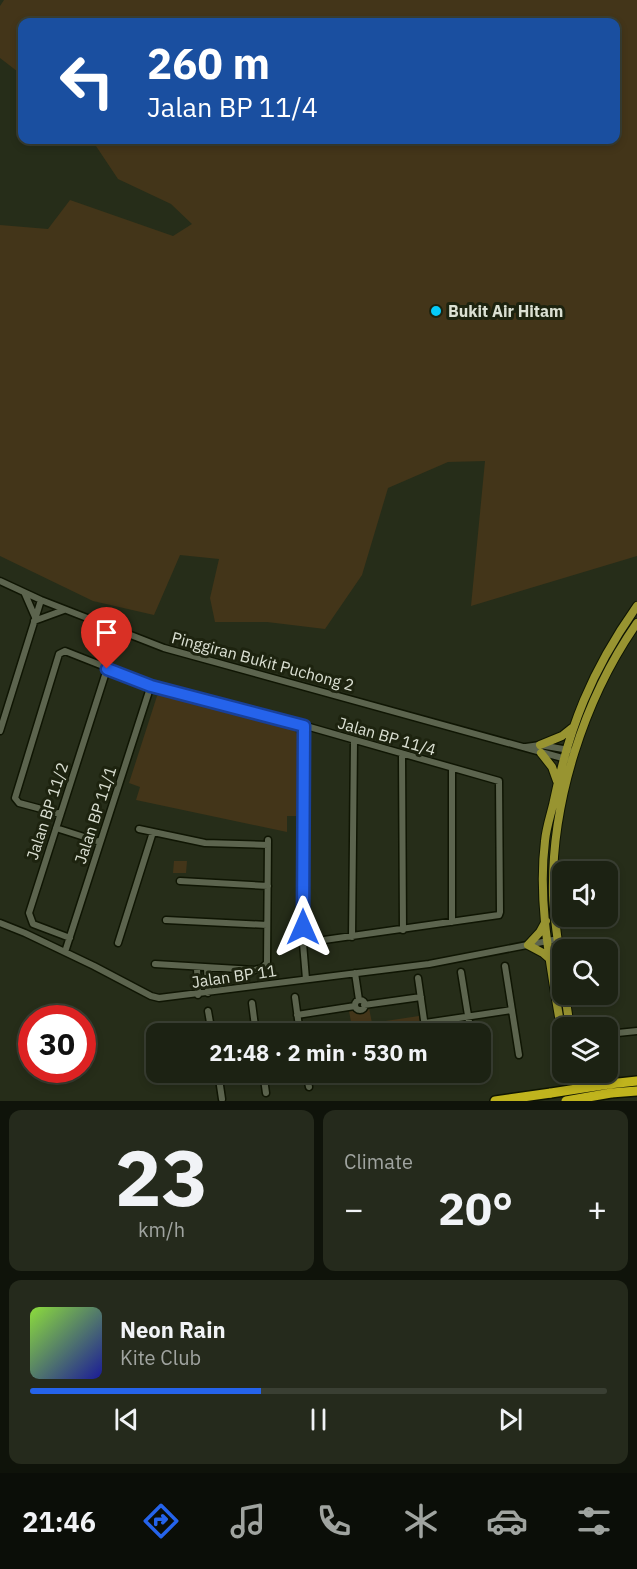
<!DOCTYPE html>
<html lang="en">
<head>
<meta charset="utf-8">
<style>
  body { margin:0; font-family:"IBM Plex Sans",sans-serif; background:#252a1c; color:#f1f3f6; height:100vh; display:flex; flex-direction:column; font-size:22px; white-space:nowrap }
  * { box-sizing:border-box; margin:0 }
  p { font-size:20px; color:#a0a4a0 }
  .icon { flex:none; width:33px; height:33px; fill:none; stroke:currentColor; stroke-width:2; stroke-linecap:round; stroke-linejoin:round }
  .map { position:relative; height:1101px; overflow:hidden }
  .sheet { display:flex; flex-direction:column; gap:9px; padding:9px; background:#0f130a; flex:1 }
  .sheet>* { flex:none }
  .guide { position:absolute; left:18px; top:18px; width:602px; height:126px; border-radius:12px; box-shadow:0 3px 9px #0003,0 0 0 2px #3a3f33; background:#1a4fa0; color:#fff; overflow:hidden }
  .buttons { position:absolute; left:552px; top:861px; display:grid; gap:12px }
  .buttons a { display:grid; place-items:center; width:66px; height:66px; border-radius:12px; background:#1c2213; box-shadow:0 3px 9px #0003,0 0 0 2px #3a3f33; font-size:30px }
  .speed { position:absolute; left:18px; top:1005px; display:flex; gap:12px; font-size:30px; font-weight:700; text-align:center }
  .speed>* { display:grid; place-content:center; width:78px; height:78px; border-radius:50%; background:#1c2213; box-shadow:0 3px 9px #0003,0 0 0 2px #3a3f33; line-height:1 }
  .speed .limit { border:9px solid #d22; background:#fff; color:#111 }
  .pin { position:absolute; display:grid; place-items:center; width:51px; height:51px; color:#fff; margin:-62px -26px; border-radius:50% 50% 50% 0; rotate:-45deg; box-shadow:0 0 6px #0007 }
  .pin .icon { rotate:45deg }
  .me { position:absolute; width:66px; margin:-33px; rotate:0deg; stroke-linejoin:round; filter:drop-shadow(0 0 4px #0008) }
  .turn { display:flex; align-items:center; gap:21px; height:126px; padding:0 30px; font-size:27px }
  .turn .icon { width:78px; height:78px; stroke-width:2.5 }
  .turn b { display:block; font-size:42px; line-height:51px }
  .big { font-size:45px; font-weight:700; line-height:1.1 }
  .sheet .tile { flex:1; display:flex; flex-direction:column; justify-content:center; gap:9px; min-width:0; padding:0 21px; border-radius:12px; background:#252a1c }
  .sheet .dial { align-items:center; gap:0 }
  .dial b { font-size:78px; line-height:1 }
  .song { display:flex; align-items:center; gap:18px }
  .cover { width:72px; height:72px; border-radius:9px; background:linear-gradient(135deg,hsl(90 70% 55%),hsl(240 70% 35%)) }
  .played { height:6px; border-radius:3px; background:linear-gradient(90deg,#2563eb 40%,#3a3f33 40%) }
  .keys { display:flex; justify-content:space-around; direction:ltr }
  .heat { display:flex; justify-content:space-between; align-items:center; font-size:33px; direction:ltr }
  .sheet .tiles { flex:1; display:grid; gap:9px; grid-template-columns:1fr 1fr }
  .tile:last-child { grid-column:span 2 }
  .trip { position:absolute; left:146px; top:1023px; width:345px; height:60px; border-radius:12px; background:#1c2213; box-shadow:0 3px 9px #0003,0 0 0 2px #3a3f33; font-weight:700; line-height:60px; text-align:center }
  .dock { display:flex; height:96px; justify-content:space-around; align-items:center; background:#0b0e08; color:#a0a4a0 }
  .dock .icon { width:42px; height:42px }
  .dock .active { color:#2563eb }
  .dock b { font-size:27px; color:#f1f3f6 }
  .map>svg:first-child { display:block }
</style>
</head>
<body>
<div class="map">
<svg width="637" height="1101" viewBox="0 0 637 1101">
  <rect width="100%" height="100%" fill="#262d19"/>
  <path fill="#433519" d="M 4,0 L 637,0 L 637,556 L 471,606 L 485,461 L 448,462 L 388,488 L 362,575 L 325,629 L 267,622 L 215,622 L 210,598 L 219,559 L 180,555 L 154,615 L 93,601 L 0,556 L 0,225 L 48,229 L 70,200 L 173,236 L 192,224 L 171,204 L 118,179 L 92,140 L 615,140 L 615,22 L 22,22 L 22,75 L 0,58 L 0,6 Z
    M 161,694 L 293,729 L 299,736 L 299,816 L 287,816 L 287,832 L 136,800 L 140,787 L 129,783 L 157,696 Z
    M 174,861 L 187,861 L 186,873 L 173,873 Z
    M 367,1008 L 369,1008 L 372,1023 L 419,1016 L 421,1030 L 396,1034 L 305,1033 L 352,1027 L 349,1011 L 353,1010 L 363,1013 Z"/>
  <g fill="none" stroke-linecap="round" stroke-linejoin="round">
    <defs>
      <path id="minor" d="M 0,581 L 41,600 L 164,648 L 566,759
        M 25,594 L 35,617
        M 34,621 L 64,610
        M 304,726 L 303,943 L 306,979
        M 0,731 L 41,600
        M 526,747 L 540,745 L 569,750
        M 402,755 L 403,930
        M 452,768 L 452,922
        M 60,814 L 19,803 L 15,798 L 59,654 L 65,651 L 151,685 L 292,722 L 499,781 L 500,912 L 499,915 L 303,943
        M 56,828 L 100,842
        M 139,829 L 205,843 L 268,845
        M 180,881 L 268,886
        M 166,920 L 267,925
        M 0,923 L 25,933 L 94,966 L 151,996 L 159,998 L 429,964 L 558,939
        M 352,937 L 354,741
        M 70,938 L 33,924 L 29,913 L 107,669
        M 118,943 L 153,832
        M 65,952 L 151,685
        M 155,964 L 255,970 L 262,968 L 267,963 L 268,840
        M 505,966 L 519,1055
        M 197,968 L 198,995
        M 207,968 L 208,993
        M 461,972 L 471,1034
        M 355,973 L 359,1000
        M 418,978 L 426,1034
        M 295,997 L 300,1034
        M355 1005a5 5 0 1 1 10 0a5 5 0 1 1-10 0Z
        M 252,1003 L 256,1034
        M 364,1005 L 421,997
        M 208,1011 L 212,1034
        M 297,1015 L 355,1006
        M 425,1023 L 512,1010
        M 608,1034 L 637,1031
        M 218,1072 L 222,1099
        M 263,1072 L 266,1093
        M 306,1072 L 309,1087"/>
      <path id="major" d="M 540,745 L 562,736 L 572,728
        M 541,753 L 552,767 L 557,781
        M 546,921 L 540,932 L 528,945 L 543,953 L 551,960
        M 562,972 C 559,946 554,920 553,895 C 551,802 584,699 637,623
        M 565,994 L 570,1028
        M 562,1035 C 552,972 537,905 545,841 C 546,829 550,817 553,805 C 569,727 591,671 637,606
        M 573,1072 L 581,1094
        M 582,1072 L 593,1101"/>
      <path id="highway" d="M 609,1084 L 637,1081
        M 611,1093 L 637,1091
        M 495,1101 L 551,1093"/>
    </defs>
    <use href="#minor" stroke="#0f1503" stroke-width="9"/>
    <use href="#major" stroke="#0f1503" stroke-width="10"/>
    <use href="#highway" stroke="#0f1503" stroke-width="12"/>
    <use href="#minor" stroke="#5c644e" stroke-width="6"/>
    <use href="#major" stroke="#989431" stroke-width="8"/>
    <use href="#highway" stroke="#c0b41d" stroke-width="9"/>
    <defs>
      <path id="highway-bridge" d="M 551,1093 L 609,1084
        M 566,1101 L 611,1093"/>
    </defs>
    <use href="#highway-bridge" stroke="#0f1503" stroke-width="12" stroke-linecap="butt"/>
    <use href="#highway-bridge" stroke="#c0b41d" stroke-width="9"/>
  </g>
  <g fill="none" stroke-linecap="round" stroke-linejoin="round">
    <defs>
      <path id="route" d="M 107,669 L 151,686 L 304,726 L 303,927"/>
    </defs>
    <use href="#route" stroke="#184099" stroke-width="15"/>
    <use href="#route" stroke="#2563eb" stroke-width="10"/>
  </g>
  <circle fill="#05cbf9" stroke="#1d230f" stroke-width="2" cx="436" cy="311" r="6"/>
  <g text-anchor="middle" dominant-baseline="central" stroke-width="6" stroke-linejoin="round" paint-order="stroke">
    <g font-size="16" font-weight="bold" fill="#dbe0d3" stroke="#1d230f" text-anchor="start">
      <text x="448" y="311">Bukit Air Hitam</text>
    </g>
    <g font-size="16" fill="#dbe0d3" stroke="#1d230f">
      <text transform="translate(263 661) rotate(15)">Pinggiran Bukit Puchong 2</text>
      <text transform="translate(387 736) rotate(16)">Jalan BP 11/4</text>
      <text transform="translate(47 811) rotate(-72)">Jalan BP 11/2</text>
      <text transform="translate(95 815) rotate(-72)">Jalan BP 11/1</text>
      <text transform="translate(234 976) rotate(-8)">Jalan BP 11</text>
    </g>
  </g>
</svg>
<div class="buttons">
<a><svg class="icon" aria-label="sound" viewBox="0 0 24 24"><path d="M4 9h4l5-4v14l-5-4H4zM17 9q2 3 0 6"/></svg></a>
<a><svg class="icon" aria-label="search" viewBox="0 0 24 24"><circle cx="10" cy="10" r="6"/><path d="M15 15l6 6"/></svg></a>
<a><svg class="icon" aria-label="layers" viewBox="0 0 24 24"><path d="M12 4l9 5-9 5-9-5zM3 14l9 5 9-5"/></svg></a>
</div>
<div class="speed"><div class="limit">30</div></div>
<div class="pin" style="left:107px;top:669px;background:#d93025"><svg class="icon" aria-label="arrive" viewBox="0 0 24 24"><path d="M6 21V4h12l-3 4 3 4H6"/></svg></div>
<svg class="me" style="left:303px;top:927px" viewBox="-20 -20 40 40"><path d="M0-17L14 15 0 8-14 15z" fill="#2563eb" stroke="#fff" stroke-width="4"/></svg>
<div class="trip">21:48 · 2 min · 530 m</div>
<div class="guide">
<div class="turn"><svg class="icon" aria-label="left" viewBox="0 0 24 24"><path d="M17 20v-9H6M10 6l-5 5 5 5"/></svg><div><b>260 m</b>Jalan BP 11/4</div></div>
</div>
</div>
<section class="sheet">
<div class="tiles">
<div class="tile dial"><b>23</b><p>km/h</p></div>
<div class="tile"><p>Climate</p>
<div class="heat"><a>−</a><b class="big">20°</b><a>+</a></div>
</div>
<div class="tile">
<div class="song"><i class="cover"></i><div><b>Neon Rain</b><p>Kite Club</p></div></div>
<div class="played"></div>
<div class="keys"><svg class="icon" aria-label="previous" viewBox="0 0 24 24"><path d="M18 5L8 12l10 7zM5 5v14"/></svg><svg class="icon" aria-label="pause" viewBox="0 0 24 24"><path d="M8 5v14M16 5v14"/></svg><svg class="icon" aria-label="next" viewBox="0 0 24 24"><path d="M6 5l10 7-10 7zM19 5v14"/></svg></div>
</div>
</div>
</section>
<nav class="dock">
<b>21:46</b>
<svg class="icon active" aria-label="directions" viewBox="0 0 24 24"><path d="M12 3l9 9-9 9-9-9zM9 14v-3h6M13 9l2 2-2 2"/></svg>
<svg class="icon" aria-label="music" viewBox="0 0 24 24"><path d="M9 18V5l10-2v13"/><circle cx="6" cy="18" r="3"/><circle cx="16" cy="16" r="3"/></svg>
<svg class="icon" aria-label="phone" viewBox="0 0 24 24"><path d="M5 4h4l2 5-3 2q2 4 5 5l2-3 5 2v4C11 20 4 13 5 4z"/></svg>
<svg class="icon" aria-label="climate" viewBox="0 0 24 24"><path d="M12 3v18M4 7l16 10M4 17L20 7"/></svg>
<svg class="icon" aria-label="car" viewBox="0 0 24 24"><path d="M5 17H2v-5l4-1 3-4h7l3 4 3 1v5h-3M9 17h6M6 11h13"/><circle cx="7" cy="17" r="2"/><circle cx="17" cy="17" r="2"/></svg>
<svg class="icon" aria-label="filters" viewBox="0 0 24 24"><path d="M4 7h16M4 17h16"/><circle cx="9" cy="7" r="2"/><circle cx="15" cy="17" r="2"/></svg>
</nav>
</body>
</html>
